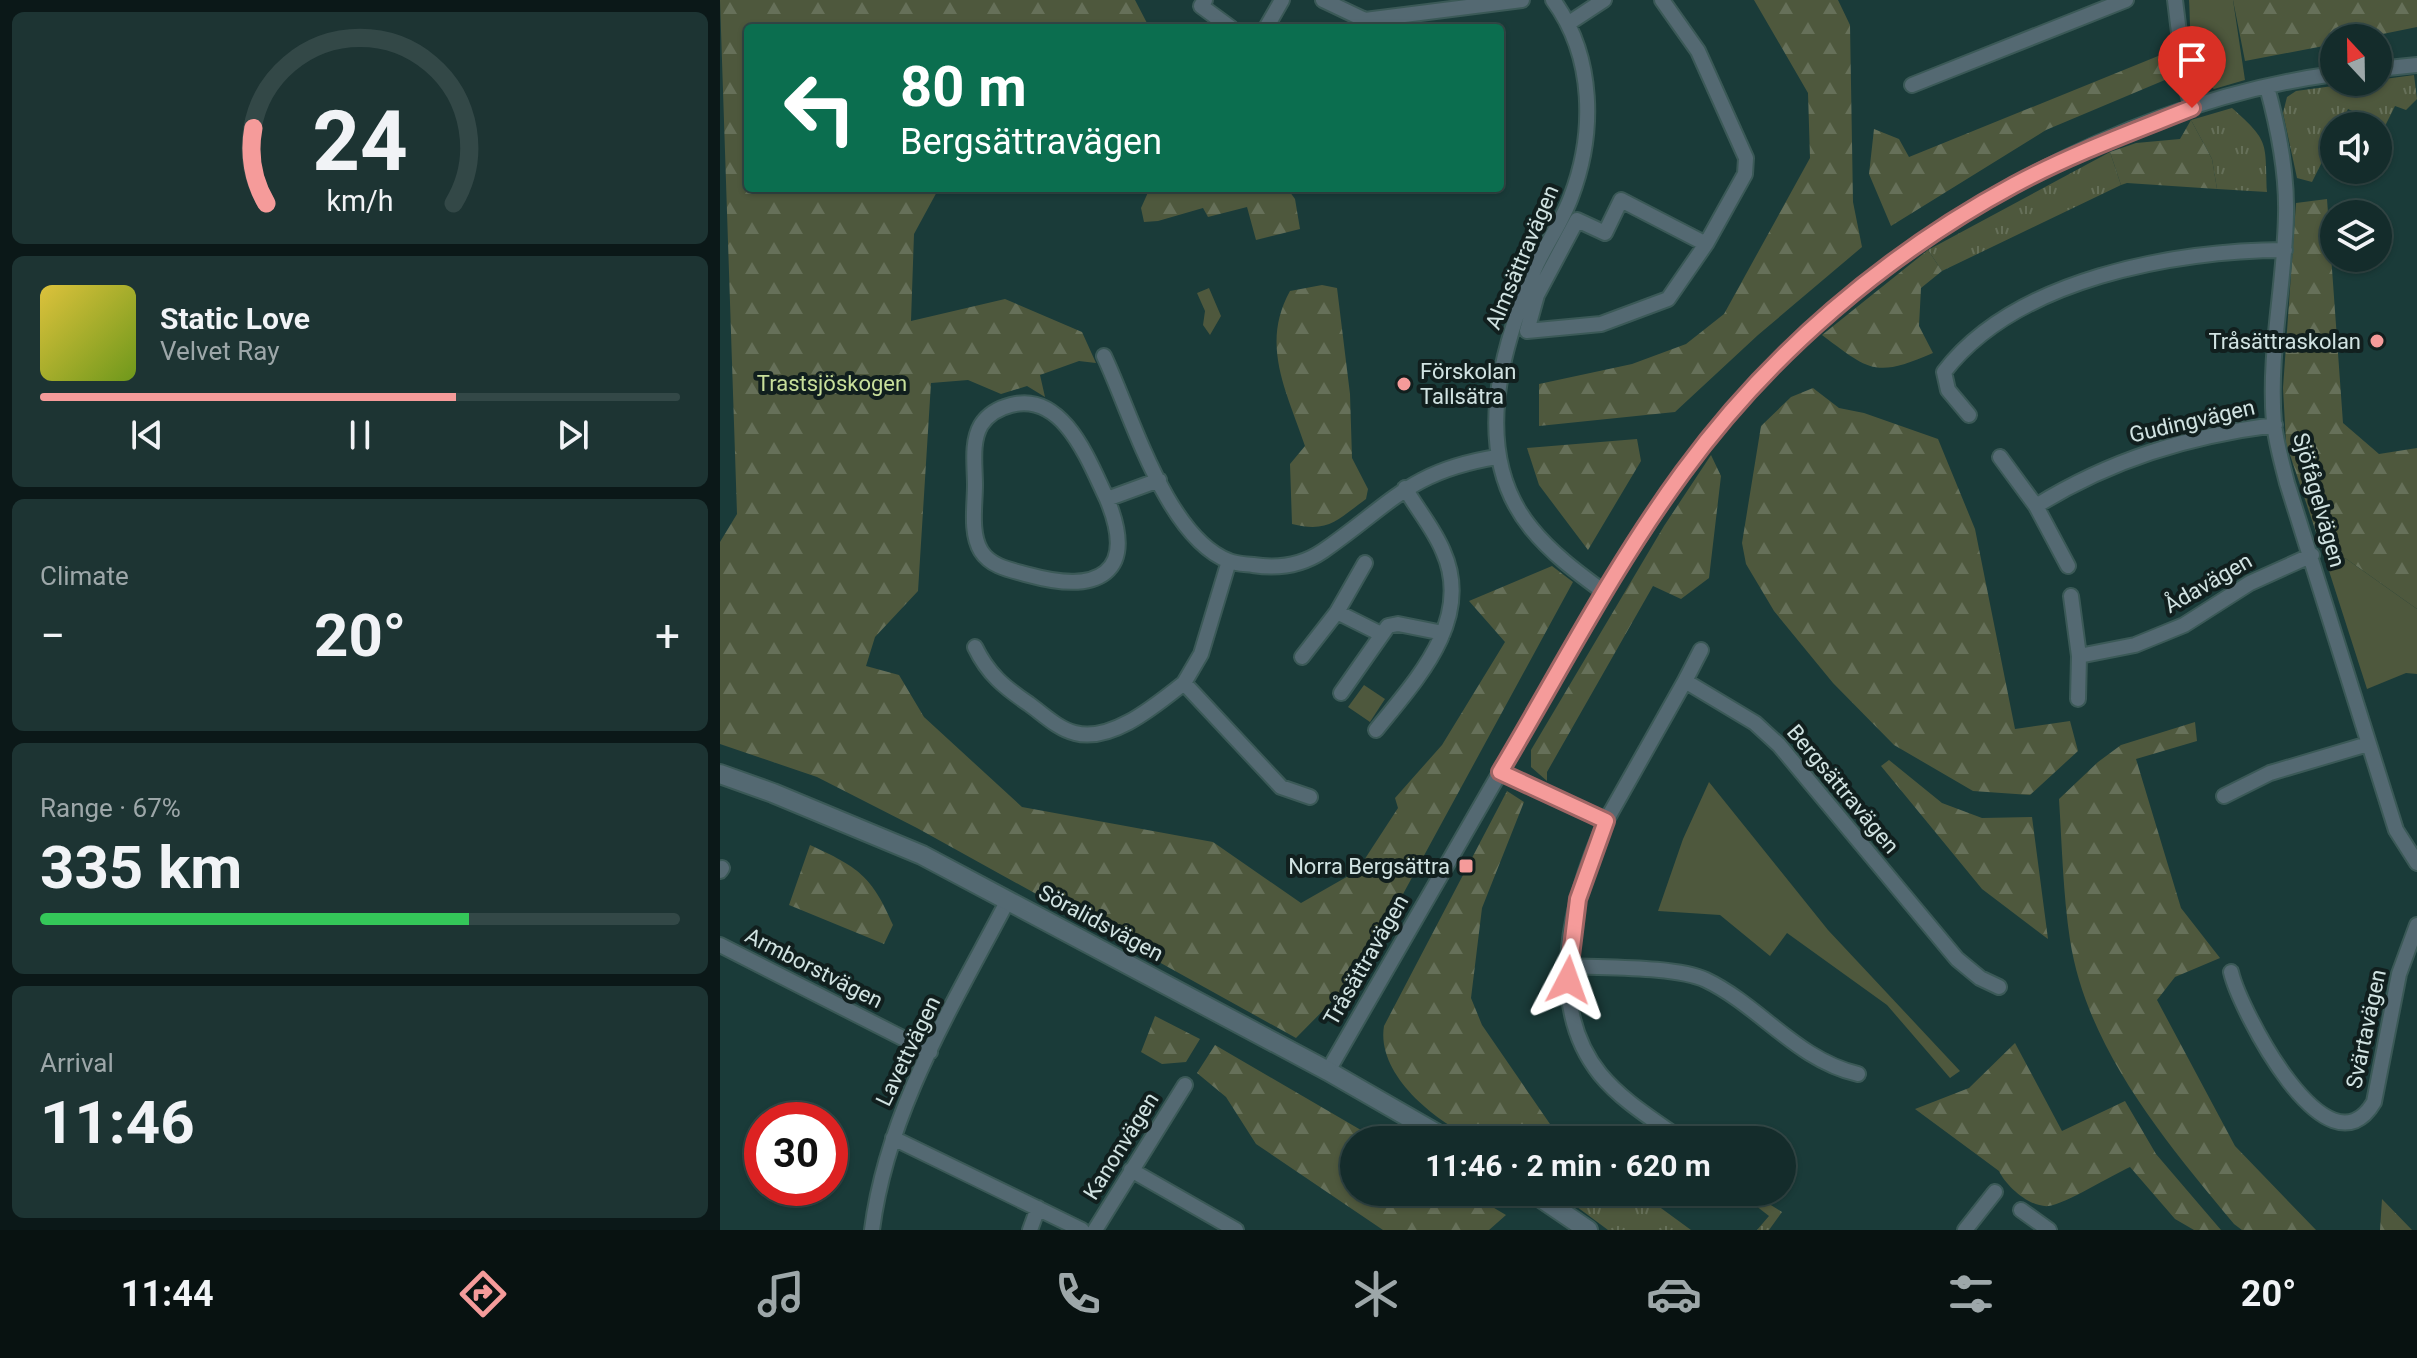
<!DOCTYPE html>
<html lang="en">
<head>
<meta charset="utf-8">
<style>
  body { margin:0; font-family:Roboto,sans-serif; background:#1d3433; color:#f1f3f6; height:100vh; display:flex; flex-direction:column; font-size:30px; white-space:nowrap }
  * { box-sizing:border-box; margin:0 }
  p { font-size:26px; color:#9da7a9 }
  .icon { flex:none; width:44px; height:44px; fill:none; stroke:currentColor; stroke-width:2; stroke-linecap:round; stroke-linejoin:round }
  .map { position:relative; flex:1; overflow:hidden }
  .panel { display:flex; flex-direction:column; gap:12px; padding:12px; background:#0b1818; width:720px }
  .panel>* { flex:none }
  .guide { position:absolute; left:24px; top:24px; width:760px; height:168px; border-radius:8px; box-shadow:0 2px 6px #0004,0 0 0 2px #334847; background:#0b6e4f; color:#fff; overflow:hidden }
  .needle { width:52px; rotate:338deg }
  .buttons { position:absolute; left:1600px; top:24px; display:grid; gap:16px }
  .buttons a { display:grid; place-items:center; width:72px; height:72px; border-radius:50%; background:#142c2b; box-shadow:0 2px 6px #0004,0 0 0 2px #334847; font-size:40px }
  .speed { position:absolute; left:24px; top:1102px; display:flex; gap:16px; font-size:40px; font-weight:700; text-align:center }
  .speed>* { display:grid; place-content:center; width:104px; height:104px; border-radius:50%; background:#142c2b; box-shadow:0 2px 6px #0004,0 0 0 2px #334847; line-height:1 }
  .speed .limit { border:12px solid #d22; background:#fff; color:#111 }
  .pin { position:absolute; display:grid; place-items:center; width:68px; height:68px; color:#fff; margin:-82px -34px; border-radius:50% 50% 50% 0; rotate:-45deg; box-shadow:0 0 8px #0007 }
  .pin .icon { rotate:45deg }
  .me { position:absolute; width:88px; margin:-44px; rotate:4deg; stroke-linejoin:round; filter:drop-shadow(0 0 6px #0008) }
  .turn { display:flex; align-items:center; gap:28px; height:168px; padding:0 24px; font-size:36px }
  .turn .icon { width:104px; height:104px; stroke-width:2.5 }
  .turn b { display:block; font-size:56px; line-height:68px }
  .big { font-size:60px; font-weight:700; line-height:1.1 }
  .panel .widget { flex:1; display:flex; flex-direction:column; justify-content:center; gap:12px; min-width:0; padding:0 28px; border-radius:12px; background:#1d3433 }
  .panel .dial { align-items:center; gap:0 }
  .dial svg { height:208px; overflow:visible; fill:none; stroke:#334847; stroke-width:7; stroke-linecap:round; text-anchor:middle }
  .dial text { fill:#f1f3f6; stroke:none }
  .song { display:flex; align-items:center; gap:24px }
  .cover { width:96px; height:96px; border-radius:12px; background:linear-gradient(135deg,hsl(50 70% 55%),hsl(80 70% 35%)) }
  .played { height:8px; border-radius:4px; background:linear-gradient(90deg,#f59b9a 65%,#334847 65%) }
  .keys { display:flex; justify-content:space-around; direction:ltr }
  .heat { display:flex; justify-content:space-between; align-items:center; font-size:44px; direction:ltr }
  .charge { height:12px; border-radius:6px; background:linear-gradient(90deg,#34c759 67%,#334847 0) }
  .trip { position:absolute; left:620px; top:1126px; width:456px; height:80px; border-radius:40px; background:#142c2b; box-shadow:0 2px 6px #0004,0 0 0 2px #334847; font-weight:700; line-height:80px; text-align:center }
  .dock { display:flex; height:128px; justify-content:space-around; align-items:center; background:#081211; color:#9da7a9 }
  .dock .icon { width:56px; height:56px }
  .dock .active { color:#f59b9a }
  .dock b { font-size:36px; color:#f1f3f6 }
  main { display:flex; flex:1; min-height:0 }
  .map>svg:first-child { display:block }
</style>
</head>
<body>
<main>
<section class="panel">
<div class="widget dial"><svg viewBox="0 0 100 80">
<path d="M14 69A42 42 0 1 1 86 69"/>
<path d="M14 69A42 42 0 0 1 9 40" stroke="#f59b9a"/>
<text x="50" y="56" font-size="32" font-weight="700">24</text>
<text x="50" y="72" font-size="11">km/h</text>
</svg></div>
<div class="widget">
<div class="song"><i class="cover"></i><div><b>Static Love</b><p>Velvet Ray</p></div></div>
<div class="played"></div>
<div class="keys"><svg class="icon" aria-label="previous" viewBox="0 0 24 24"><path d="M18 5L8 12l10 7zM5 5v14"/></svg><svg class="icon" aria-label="pause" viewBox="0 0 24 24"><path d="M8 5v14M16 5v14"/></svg><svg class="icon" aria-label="next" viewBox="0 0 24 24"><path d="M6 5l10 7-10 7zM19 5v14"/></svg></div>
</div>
<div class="widget"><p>Climate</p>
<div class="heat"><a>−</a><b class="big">20°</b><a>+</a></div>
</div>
<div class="widget"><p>Range · 67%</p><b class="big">335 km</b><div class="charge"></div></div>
<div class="widget"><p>Arrival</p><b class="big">11:46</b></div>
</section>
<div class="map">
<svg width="1697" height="1230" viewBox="0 0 1697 1230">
  <defs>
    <pattern id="grass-tufts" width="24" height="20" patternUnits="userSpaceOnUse" patternTransform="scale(2)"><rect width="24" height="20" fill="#4e583d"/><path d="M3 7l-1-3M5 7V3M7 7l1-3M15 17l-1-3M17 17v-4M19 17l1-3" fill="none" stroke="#667059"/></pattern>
    <pattern id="forest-firs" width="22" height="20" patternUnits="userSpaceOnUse" patternTransform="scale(2)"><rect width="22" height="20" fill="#4e583d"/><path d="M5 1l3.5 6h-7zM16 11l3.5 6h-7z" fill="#667059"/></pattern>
  </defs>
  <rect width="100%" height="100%" fill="#1a3b39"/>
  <path fill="url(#grass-tufts)" d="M 1694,75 L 1697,99 L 1686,110 L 1675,106 L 1665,126 L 1628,109 L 1620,126 L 1614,126 L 1614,138 L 1592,182 L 1577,178 L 1563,113 L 1567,97 L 1576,91 Z
    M 1512,108 C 1550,142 1545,142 1547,192 L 1497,189 L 1492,159 L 1471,120 Z
    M 1390,152 L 1401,185 L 1222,271 L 1208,250 Z
    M 837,1192 L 919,1192 L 971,1230 L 888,1230 Z
    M 1030,1192 L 1062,1212 L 1049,1230 L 1037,1230 L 1049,1216 L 1026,1198 Z"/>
  <path fill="url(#forest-firs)" d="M 0,0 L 415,0 L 428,25 L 28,28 L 28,188 L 219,188 L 194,234 L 191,321 L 285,299 L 362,332 L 376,363 L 359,361 L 320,375 L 325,397 L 307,386 L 281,394 L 248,380 L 211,383 L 198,591 L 155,637 L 146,666 L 179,675 L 204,717 L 302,807 L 493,842 L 581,903 L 637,871 L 678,808 L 675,798 L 722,745 L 785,642 L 749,601 L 832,566 L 853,582 L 640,973 L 576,1038 L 197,828 L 97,777 L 0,744 L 0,542 L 17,514 Z
    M 1034,0 L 1118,0 L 1130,25 L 1133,202 L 1142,247 L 1038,335 L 955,412 L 819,426 L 819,384 L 912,364 L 966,344 L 1004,314 L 1090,158 L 1088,93 Z
    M 1513,0 L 1697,0 L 1697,27 L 1643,38 L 1614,38 L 1614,44 L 1525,61 Z
    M 1448,52 L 1452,77 L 1326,130 L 1171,226 L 1149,174 L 1154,129 L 1179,139 L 1189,157 Z
    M 1471,120 L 1492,159 L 1497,189 L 1407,183 L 1401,185 L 1390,152 L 1416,143 L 1460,139 Z
    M 430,188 L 567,188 L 575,199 L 580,229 L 536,240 L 527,207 L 488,217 L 483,208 L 438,221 L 424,222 L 421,208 Z
    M 1607,199 L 1623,423 L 1659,454 L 1697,448 L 1697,609 L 1625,558 L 1609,571 L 1566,443 L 1563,388 L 1576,203 Z
    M 1208,250 L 1222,271 L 1201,288 L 1199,326 L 1213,353 C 1155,378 1150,371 1102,335 Z
    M 602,285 L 617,288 L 630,394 L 632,458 L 648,489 L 646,499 C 617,520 609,533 572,524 L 570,464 L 585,446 C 567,392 540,345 570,291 Z
    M 1093,388 L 1119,408 L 1144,413 L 1218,439 L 1255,529 L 1295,729 L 1350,721 L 1358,751 L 1310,795 L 1253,791 L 1174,745 L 1113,683 L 1054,611 L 1026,564 L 1022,543 L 1041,426 L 1071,397 Z
    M 917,439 L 921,461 L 868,550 L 819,485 L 807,448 Z
    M 991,455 L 1001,476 L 989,578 L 961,599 L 933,586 L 827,772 L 827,781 L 811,767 L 811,750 L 944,526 Z
    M 1475,722 L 1477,741 L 1416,759 L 1461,908 L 1500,958 L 1455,977 L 1437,1000 L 1515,1146 L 1596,1230 L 1522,1230 L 1514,1224 C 1446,1142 1367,1049 1350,940 C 1343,894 1342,846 1339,799 L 1378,762 L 1401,745 Z
    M 1169,760 L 1222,803 L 1262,818 L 1312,817 L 1328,939 L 1262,889 L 1161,766 Z
    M 787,791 L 804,802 L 762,908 L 751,998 L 762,1025 L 830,1124 L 850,1140 C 830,1140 771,1145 756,1139 C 715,1122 656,1074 664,1026 Z
    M 90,845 C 138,867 152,876 173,925 L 164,944 L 69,905 Z
    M 435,1016 L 480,1039 L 466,1062 L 442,1064 L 421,1052 Z
    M 1295,1043 L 1342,1131 L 1405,1101 L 1436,1154 L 1501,1230 L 1474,1230 L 1455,1219 L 1410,1167 C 1392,1175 1345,1204 1329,1206 C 1310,1208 1286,1186 1279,1171 L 1195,1109 L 1249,1088 Z
    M 495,1045 L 658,1140 L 634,1140 L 634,1192 L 747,1192 L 786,1215 L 769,1230 L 663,1230 L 536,1144 L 506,1097 L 477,1073 Z
    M 1662,1199 L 1692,1230 L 1660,1230 Z"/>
  <path fill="#4e583d" d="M 1469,0 L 1513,0 L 1525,80 L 1494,89 C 1467,73 1471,29 1469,0 Z
    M 489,288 L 501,316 L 490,335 L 483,325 L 485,311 L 477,293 Z
    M 1625,558 L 1697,609 L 1697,674 L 1686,673 L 1647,689 L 1609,571 Z
    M 644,685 L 665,699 L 650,722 L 628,707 Z
    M 989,782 L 1108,930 L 1240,1071 L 1230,1078 L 1167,1005 L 1067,933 L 1050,956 L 1000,915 L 938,911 L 963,839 Z"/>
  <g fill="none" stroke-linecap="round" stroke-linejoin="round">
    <defs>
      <path id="minor" d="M 485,0 L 481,6 L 511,28
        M 603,0 L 645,20 L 802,0
        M 833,0 C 875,57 875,134 851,197 C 842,222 826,244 815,268 C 781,348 750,453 811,528 C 831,553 858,573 884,592
        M 942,0 L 978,51 L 1026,158 L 1025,174 L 986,244 L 901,200 L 885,233 L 857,220 L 817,295 L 807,331 L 881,324 L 948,299 L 986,244
        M 1455,0 L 1465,82 L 1472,108
        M 849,23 L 884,0
        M 546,28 L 562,0
        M 1658,69 L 1697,65
        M 1192,85 L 1406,0
        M 1547,87 C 1558,127 1567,173 1566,214 C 1565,284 1548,353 1554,423 C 1556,443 1562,463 1567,483 L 1676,830 L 1697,863
        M 384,356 C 411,413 446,537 509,561 C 516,564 525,564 533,565 C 558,569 581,566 603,551 C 670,505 689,471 777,457
        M 1249,415 L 1228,390 L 1224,372 C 1295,279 1455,250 1565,250
        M 1280,457 L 1316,506 L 1348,566
        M 387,499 C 418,574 378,594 309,575 C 291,570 271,567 261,551 C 250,533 255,505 255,485 C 255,466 251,442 261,425 C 268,414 279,408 291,405 C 344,391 369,462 387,499 L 439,480
        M 1316,506 C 1390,460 1468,436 1555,425
        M 509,561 L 481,654 L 464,683 L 561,787 L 590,797
        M 1351,596 L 1359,656 L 1358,699
        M 617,612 L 645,563
        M 255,647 C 268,674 284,687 309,704 C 323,714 338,729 355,733 C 392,743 437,704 464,683
        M 1359,656 L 1415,645 L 1464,625 L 1530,583 L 1592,555
        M 582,657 L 617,612 L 661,634
        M 965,681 L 981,650
        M 621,693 L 668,626 L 678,624 L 723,633
        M 656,730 C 696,680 754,620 723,551 C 714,529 697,509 685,488
        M 780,772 L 886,821 L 965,681 L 1035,723 L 1059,745 L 1237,959 L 1260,978 L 1279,987
        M 1504,796 L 1550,773 L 1648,744
        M 886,821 C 852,896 823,1003 880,1074 C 902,1101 934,1120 962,1140
        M 0,871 L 2,868
        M 0,945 L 210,1052
        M 850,966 C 884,968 956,966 986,980 C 1040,1006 1077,1060 1138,1074
        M 1511,972 C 1520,1010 1608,1181 1654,1102 L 1679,974 L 1697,925
        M 608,1071 L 884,592 C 920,536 955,479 997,428 C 1143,250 1385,105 1614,74
        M 173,1138 L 362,1230
        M 411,1170 L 516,1230
        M 1301,1210 L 1329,1230
        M 152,1230 C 167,1111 233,1005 288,900
        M 310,1230 L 318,1208
        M 375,1230 L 465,1085
        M 1245,1230 L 1275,1192"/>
      <path id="tertiary" d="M 0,774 L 53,793 L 202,855 L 608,1071 L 728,1140
        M 812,1192 L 868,1230"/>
    </defs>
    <use href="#minor" stroke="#3b5957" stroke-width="18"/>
    <use href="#tertiary" stroke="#3b5957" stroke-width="22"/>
    <use href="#minor" stroke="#546972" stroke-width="14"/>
    <use href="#tertiary" stroke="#546972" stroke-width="18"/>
  </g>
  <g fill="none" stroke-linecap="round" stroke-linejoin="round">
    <defs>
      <path id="route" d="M 848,980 L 858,899 L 886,821 L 780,772 C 840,671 894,566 963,472 C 1049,354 1166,254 1294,185 C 1351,154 1412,132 1472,108"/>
    </defs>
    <use href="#route" stroke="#9f6564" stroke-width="20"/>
    <use href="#route" stroke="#f59b9a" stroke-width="14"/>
  </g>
  <g fill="#f59b9a" stroke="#111f1e" stroke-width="3">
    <circle cx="1657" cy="341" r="8"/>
    <circle cx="684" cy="384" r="8"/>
    <rect x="738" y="858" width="16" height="16" rx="4"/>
  </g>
  <g text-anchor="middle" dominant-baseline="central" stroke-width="8" stroke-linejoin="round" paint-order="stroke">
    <g font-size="22" fill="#d1e3e2" stroke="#111f1e">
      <text transform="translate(802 257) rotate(-67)">Almsättravägen</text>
      <text transform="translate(1472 421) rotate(-13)">Gudingvägen</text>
      <text transform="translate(1599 500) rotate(74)">Sjöfågelvägen</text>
      <text transform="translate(1488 583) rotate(-30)">Ådavägen</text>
      <text transform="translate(1123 789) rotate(50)">Bergsättravägen</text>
      <text transform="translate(381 923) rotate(28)">Söralidsvägen</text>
      <text transform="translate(646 960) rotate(-60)">Tråsättravägen</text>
      <text transform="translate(94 968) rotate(27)">Armborstvägen</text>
      <text transform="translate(1646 1029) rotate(-78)">Svärtavägen</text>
      <text transform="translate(188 1051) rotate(-64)">Lavettvägen</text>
      <text transform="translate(401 1146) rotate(-58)">Kanonvägen</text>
    </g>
    <g font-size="22" fill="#d1e3e2" stroke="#111f1e" text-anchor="end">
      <text x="1641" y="341">Tråsättraskolan</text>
      <text x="700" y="371" text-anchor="start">Förskolan<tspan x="700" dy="25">Tallsätra</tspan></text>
      <text x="730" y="866">Norra Bergsättra</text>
    </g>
    <g font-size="22" fill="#c8df9b" stroke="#111f1e">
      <text x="112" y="383">Trastsjöskogen</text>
    </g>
  </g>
</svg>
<div class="buttons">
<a><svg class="needle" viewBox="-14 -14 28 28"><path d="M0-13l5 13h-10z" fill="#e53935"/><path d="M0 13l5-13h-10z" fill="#9da7a9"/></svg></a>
<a><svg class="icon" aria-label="sound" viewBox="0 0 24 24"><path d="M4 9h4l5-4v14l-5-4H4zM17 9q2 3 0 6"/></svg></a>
<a><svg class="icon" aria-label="layers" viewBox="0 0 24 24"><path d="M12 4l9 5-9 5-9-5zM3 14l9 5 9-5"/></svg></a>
</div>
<div class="speed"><div class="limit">30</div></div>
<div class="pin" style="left:1472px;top:108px;background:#d93025"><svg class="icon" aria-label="arrive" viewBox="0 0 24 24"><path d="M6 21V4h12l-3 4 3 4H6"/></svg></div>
<svg class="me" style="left:848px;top:980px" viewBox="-20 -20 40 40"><path d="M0-17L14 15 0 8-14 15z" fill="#f59b9a" stroke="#fff" stroke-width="4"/></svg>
<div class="trip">11:46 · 2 min · 620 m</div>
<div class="guide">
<div class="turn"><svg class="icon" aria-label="left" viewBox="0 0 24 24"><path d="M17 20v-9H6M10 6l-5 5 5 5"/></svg><div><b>80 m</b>Bergsättravägen</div></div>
</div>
</div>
</main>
<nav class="dock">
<b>11:44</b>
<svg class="icon active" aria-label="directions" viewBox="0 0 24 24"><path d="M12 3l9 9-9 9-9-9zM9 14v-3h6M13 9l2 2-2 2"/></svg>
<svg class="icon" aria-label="music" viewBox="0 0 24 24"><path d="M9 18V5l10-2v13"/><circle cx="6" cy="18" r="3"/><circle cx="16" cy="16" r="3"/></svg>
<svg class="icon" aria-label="phone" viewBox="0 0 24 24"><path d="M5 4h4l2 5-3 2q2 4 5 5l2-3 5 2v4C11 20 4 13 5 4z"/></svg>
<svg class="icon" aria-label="climate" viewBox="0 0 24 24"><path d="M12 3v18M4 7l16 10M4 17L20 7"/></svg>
<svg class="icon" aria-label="car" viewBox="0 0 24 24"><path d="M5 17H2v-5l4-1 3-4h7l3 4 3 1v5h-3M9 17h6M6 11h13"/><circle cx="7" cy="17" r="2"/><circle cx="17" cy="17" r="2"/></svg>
<svg class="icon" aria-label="filters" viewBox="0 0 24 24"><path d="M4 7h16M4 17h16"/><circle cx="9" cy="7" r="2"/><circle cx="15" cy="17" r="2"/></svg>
<b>20°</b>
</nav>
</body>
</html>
